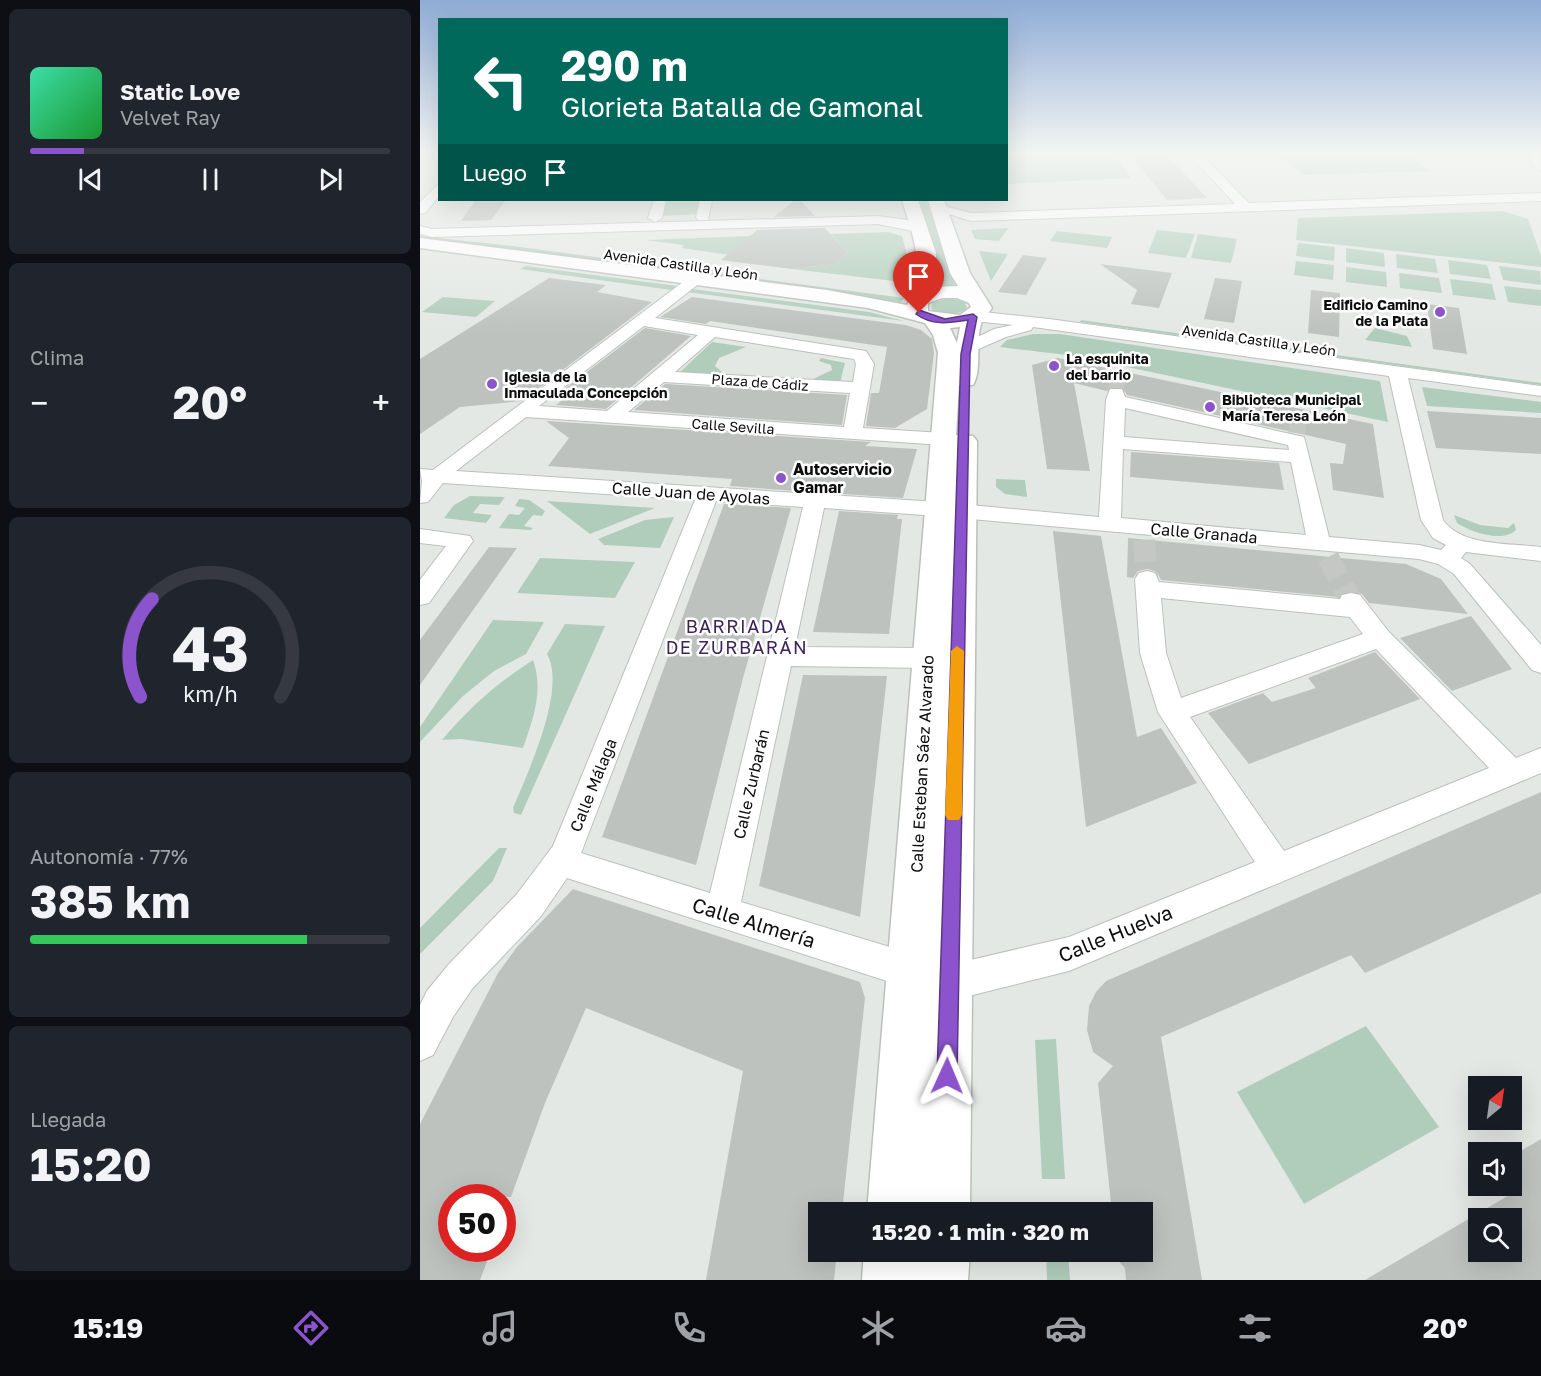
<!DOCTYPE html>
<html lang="es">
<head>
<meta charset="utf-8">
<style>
  body { margin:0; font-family:"Golos Text",sans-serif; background:#20242c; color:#f1f3f6; height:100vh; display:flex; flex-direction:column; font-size:22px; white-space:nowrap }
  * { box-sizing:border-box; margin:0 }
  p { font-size:20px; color:#9ea1a6 }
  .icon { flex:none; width:33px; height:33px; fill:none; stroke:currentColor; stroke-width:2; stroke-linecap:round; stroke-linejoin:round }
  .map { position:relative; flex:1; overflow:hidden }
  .details { display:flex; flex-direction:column; gap:9px; padding:9px; background:#0d0f14; width:420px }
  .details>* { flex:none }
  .top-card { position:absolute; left:18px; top:18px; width:570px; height:183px; border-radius:0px; box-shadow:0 6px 24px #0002; background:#00695c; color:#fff; overflow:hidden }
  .needle { width:39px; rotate:29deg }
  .controls { position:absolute; left:1048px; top:1076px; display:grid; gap:12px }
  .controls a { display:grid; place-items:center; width:54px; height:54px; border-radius:0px; background:#171b24; box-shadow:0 6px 24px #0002; font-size:30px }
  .speed { position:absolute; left:18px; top:1184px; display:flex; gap:12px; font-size:30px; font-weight:700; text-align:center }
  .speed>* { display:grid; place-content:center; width:78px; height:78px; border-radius:50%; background:#171b24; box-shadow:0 6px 24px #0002; line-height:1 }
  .speed .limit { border:9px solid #d22; background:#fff; color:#111 }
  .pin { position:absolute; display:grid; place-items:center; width:51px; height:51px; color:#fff; margin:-62px -26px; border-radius:50% 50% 50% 0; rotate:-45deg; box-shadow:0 0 6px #0007 }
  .pin .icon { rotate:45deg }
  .me { position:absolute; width:66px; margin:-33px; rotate:1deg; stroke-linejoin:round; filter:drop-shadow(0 0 4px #0008) }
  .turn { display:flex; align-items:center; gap:21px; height:126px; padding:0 24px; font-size:27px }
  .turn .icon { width:78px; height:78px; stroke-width:2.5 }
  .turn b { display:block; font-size:42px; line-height:51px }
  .then { display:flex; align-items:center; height:57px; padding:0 24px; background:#0003; gap:12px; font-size:22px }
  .big { font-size:45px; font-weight:700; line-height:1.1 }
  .details .card { flex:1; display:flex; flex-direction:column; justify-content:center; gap:9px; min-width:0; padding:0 21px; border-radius:9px; background:#20242c }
  .details .dial { align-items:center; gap:0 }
  .dial svg { height:156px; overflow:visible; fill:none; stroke:#363941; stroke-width:7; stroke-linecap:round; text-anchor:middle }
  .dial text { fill:#f1f3f6; stroke:none }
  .song { display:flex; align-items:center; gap:18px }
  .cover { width:72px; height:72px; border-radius:9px; background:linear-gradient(135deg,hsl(160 70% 55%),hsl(130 70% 35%)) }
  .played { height:6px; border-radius:3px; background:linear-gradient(90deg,#8c54cc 15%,#363941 15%) }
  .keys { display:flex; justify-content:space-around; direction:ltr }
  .heat { display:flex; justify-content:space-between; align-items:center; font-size:33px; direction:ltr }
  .charge { height:9px; border-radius:4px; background:linear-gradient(90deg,#34c759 77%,#363941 0) }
  .trip { position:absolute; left:388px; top:1202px; width:345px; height:60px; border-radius:0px; background:#171b24; box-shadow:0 6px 24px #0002; font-weight:700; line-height:60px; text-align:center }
  .dock { display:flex; height:96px; justify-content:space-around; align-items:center; background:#090b0e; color:#9ea1a6 }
  .dock .icon { width:42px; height:42px }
  .dock .active { color:#8c54cc }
  .dock b { font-size:27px; color:#f1f3f6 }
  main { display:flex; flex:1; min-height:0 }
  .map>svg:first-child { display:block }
</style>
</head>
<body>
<main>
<section class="details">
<div class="card">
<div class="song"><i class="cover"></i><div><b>Static Love</b><p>Velvet Ray</p></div></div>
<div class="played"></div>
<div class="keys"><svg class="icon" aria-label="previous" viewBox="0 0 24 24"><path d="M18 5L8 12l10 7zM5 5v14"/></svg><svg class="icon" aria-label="pause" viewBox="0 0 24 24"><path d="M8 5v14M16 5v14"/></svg><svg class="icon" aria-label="next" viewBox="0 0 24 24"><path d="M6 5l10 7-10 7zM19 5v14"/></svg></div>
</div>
<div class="card"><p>Clima</p>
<div class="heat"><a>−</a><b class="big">20°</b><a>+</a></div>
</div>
<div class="card dial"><svg viewBox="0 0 100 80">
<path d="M14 69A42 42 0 1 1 86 69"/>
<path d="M14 69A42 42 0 0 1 20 19" stroke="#8c54cc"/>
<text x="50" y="56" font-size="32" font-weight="700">43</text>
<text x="50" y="72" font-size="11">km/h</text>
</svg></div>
<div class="card"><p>Autonomía · 77%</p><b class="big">385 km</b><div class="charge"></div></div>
<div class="card"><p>Llegada</p><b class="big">15:20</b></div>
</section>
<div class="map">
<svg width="1121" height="1280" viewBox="0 0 1121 1280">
  <rect width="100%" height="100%" fill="#e4e8e5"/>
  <path fill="#b0cdbb" d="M 587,152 L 692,152 L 694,155 L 687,156 L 691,161 L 699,160 L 711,178 L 587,184 Z
    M 856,152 L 982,152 L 1010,171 L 883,175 Z
    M 247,200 L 281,200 L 277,214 L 242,216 Z
    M 497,200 L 506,200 L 535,286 L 523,286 Z
    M 1083,211 L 1108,219 L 1121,256 L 1121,267 L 876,240 L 878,218 Z
    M 589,228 L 579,241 L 555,239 L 551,230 Z
    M 737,230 L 775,234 L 766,258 L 728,253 Z
    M 637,231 L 692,237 L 687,248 L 630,241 Z
    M 468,232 L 482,236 L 493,278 L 483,282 L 372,269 L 416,264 L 428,253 L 411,234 Z
    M 778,234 L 817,239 L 811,263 L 771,258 Z
    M 0,236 L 92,246 L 484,298 L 481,303 L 120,254 L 0,241 Z
    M 331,236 L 310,255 L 262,248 L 263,245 L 226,240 Z
    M 878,243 L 915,247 L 914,261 L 876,256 Z
    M 926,248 L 964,253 L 965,267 L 926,262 Z
    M 559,251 L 588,254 L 571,281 Z
    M 976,254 L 1015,259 L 1018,273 L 977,268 Z
    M 1028,260 L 1067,265 L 1071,279 L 1030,274 Z
    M 876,261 L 914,265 L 913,280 L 874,275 Z
    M 106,266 L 257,286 L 251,290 L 100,269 Z
    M 1079,266 L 1120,271 L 1121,285 L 1083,280 Z
    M 926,267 L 966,272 L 967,287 L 926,282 Z
    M 979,273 L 1019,278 L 1022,293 L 980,288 Z
    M 1030,279 L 1072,284 L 1076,300 L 1033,295 Z
    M 1084,286 L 1121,290 L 1121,306 L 1088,302 Z
    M 272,289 L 449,312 L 484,321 L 267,292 Z
    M 23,297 L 75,301 L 56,317 L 2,312 Z
    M 529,298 L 545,302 L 547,309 C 536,316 520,317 511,308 L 513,302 Z
    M 661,320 L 1121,383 L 1121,385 L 660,322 Z
    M 955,328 L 987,336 L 992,347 L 945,340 Z
    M 613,334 L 640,334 L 960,381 L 968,422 L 655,356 L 580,347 L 587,340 Z
    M 292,342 L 326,347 L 299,358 L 295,366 L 302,372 L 299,376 L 259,373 Z
    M 401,358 L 425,363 L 420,383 L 389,381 L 412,370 L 411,365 L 399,361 Z
    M 1002,387 L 1121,402 L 1121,413 L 1007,406 Z
    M 576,479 L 605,480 L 607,497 L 585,494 L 576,487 Z
    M 50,496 L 85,497 L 79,505 L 60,504 L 53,513 L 72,515 L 66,523 L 24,518 L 34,505 Z
    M 99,499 L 109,500 L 125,511 L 122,516 L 113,515 L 104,526 L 113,528 L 111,530 L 79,528 L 89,514 L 99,515 L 105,508 L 95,506 Z
    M 127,501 L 235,508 L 170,534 Z
    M 1034,515 L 1060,525 L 1088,528 L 1094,523 L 1096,530 C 1083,543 1050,532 1037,523 Z
    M 254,517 L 240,548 L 184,545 L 178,539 L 225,520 Z
    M 120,558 L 215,562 L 195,598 L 97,593 Z
    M 73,620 L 124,622 L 106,654 L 74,671 L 43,696 L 0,742 L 0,727 Z
    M 145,624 L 185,626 L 101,815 L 94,813 L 93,808 C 108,772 147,689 127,654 Z
    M 113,660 C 124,690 113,719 103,748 L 41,739 L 22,740 C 51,706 76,684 113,660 Z
    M 79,848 L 87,848 L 73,881 L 0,954 L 0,928 Z
    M 946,1026 L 1019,1127 L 884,1204 L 817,1092 Z
    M 636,1039 L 645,1179 L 622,1179 L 615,1040 Z
    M 626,1251 L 648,1251 L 650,1280 L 627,1280 Z"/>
  <path fill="#bdc2bf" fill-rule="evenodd" d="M 708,152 L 744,152 L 787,198 L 747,200 Z
    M 56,200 L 86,200 L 71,220 L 41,221 Z
    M 375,200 L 380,200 L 395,216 L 354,217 Z
    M 405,228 L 428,253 L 416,264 L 372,269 L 301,260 L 337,230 Z
    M 603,255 L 627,258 L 606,295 L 578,292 Z
    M 680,264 L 752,273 L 739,308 L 711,304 L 717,290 Z
    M 129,278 L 186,285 L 177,292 L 232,302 L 102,401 L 40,407 L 0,434 L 0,359 Z
    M 795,278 L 822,281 L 814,323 L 784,319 Z
    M 891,290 L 920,293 L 919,337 L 888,333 Z
    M 272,297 L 486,325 L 501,330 L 512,339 L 514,353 L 507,409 L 475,428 L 446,426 L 451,393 L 459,393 L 467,347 L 290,321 L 286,324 L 240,317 Z
    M 1007,304 L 1039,308 L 1047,354 L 1013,349 Z
    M 225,328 L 271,336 L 186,409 L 136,405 L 149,395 L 134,397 Z
    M 638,358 L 953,424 L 964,498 L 913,490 L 910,463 L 923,464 L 926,444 L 707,395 L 702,387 L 690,387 L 687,391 L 654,383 L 670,471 L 627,469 L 612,365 Z
    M 245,384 L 427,395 L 422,425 L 214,410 Z
    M 1007,411 L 1121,418 L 1121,454 L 1016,448 Z
    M 126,421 L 451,442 L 445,446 L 497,449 L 483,498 L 423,494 L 425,487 L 378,484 L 376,491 L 310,486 L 312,479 L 128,466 L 149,438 Z
    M 711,452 L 859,463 L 864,490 L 710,477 Z
    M 304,504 L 371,508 L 323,678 L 276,865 L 182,837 Z
    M 419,511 L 478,515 L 477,519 L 482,519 L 469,634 L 393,632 Z
    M 633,531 L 681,536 L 717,737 L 741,728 L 777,783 L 666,827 Z
    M 708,538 L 986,564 L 1021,579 L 1048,614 L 949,603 L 942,594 L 931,591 L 922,593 L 919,597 L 741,580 L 737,572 L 728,569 L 718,571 L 713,578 L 707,577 Z
    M 69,547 L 97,548 L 0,685 L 0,640 Z
    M 1051,616 L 1092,669 L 1032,691 L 980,638 Z
    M 955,652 L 1000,699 L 829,764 L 788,713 L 843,693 L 852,702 L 896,688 L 888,678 Z
    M 383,675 L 467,676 L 440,917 L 339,886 Z
    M 1121,792 L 1121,893 L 945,973 L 931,955 L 741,1037 L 782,1280 L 706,1280 L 705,1268 L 689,1251 L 723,1251 L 723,1212 L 692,1212 L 678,1083 L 693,1066 L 673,1052 L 667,1030 L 669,1006 L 676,992 L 686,981 Z
    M 153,889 L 440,982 L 445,998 L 422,1212 L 399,1212 L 399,1251 L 417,1251 L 414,1280 L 286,1280 L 323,1071 L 166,1008 L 125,1103 L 91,1197 L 32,1197 L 32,1248 L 72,1248 L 60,1280 L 0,1280 L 0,1124 L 78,973 L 97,947 Z
    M 1121,1139 L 1121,1280 L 945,1280 L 1096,1191 L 1092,1185 L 1092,1156 ZM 1059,1218 L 1092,1218 L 1092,1251 L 1059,1251 Z"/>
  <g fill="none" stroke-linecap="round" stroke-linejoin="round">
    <path stroke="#c4c7c4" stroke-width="17" stroke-dasharray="17 8" stroke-linecap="butt" d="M 696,393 L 697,370
      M 877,433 L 879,408"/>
    <path stroke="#c4c7c4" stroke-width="22" stroke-dasharray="22 11" stroke-linecap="butt" d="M 724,540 L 727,579
      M 908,557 L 931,601"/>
    <defs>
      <path id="street" d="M 767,152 L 779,152 L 829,203 L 1121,193 L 1121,201 L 551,221 L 513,209 L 520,205 L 551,213 L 815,204 Z
        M 1108,152 L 1120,152 L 1121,171 L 1115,167 Z
        M 20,183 L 20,195 L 5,213 L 0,214 L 0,202 Z
        M 234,200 L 246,200 L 242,218 L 235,222 L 228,218 Z
        M 280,200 L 292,200 L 288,220 L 278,220 L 276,217 Z
        M 458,216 L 488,220 L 505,228 L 498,232 L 458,224 L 12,237 L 0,234 L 0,226 L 12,229 Z
        M 276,274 L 281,276 L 284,279 L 281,282 L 235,318 L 446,351 L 454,364 L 443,428 L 523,433 L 533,439 L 523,445 L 106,417 L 36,471 L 518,502 L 679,517 L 686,400 L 690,389 L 702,389 L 705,397 L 884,437 L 909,537 L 999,545 L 1021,550 L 1026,545 L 1013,538 L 1001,520 L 969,376 L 613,327 L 611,330 L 586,337 L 547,354 L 541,353 L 538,349 L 541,345 L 574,329 L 593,325 L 554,321 L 546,316 L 554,311 L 629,319 L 1121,386 L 1121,396 L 988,378 L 1023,520 C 1042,547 1091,543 1121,547 L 1121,561 L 1046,552 L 1041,558 L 1050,564 L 1121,645 L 1121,673 L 1112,670 L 1034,574 L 1018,564 L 999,559 L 518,516 L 404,508 L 375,647 L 508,648 L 517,651 L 521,658 L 517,665 L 508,668 L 371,666 L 321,902 L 529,965 L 649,937 L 835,862 L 738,712 L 720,653 L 715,579 L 719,573 L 727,571 L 735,573 L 739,582 L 920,599 L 922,595 L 931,593 L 940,595 L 969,632 L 1096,758 L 1121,748 L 1121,773 L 649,971 L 529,1001 L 147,878 L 121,916 L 52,989 L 33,1017 L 13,1055 L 0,1061 L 0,1005 L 7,991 L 28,965 L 97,894 L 133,846 L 275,500 L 23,483 L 8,502 L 0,503 L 2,481 L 0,469 L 13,470 L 271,276 ZM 224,326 L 278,335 L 187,411 L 119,406 ZM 295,337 L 434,359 L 436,364 L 433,382 L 255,372 ZM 244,382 L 430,393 L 424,427 L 208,412 ZM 705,408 L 868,445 L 869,450 L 704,437 ZM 703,449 L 871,462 L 886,535 L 701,518 ZM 296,501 L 383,507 L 290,893 L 161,853 ZM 741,598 L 930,617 L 943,634 L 761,698 L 746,653 ZM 956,649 L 1069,768 L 864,851 L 770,717 Z
        M 0,529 L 50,536 L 53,541 L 9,603 L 0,605 L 0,580 L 26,546 L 0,543 Z"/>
      <path id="secondary" d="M 482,200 L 498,200 L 516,253 L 515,287 L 538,286 L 530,273 L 508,200 L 524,200 L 550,273 L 572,308 C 570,312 565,315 563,319 C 554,337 563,370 553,385 L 539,385 L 536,435 L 553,436 L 557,441 L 550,1212 L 447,1212 L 518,353 L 513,335 L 505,323 L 448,308 L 0,248 L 0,238 L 407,290 L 487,305 C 506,266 494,239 482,200 ZM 522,298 L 537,298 L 549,303 L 551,307 L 540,315 L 508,311 L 508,303 ZM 540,327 L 537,343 L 530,328 Z
        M 444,1251 L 550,1251 L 548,1280 L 442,1280 Z"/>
    </defs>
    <use href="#street" stroke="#bcc0bd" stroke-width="2"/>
    <use href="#secondary" stroke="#bcc0bd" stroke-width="3"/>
    <use href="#street" fill="#fff" fill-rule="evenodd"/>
    <use href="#secondary" fill="#fff" fill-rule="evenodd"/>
  </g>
  <linearGradient id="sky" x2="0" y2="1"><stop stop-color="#8facd6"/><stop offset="0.46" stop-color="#f3f5f3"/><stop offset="1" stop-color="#f3f5f3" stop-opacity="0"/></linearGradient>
  <rect width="1121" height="332" fill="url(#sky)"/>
  <path fill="#8c54cc" stroke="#5b3785" stroke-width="1.5" d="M 499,310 L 525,319 L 553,314 L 557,317 L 550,354 L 537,1076 L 534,1084 L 527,1087 L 520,1084 L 517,1076 L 541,354 L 548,320 C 529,323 512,326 496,314 Z"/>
  <path fill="#f59e0b" d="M 537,646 L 544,651 L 542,815 L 539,820 L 528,820 L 525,815 L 531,651 Z"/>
  <g fill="#8c54cc" stroke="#fff" stroke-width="2">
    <circle cx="1020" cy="312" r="6"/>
    <circle cx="634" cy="366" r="6"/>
    <circle cx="72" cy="384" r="6"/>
    <circle cx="790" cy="407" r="6"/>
    <circle cx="361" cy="478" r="6"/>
  </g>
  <g text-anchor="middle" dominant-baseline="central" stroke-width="5" stroke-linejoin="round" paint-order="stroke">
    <g font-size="14" fill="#0c0d0c" stroke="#fff">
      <text transform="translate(261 264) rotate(8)">Avenida Castilla y León</text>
      <text transform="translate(839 340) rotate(8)">Avenida Castilla y León</text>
      <text transform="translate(340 382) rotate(4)">Plaza de Cádiz</text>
      <text transform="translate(313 426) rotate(4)">Calle Sevilla</text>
    </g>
    <g font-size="14" font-weight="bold" fill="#0c0d0c" stroke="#fff" text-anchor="start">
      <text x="1008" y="304" text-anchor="end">Edificio Camino<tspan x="1008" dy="16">de la Plata</tspan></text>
      <text x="646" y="358">La esquinita<tspan x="646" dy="16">del barrio</tspan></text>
      <text x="84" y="376">Iglesia de la<tspan x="84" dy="16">Inmaculada Concepción</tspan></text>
      <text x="802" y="399">Biblioteca Municipal<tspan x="802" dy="16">María Teresa León</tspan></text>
    </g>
    <g font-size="16" font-weight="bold" fill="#0c0d0c" stroke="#fff" text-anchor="start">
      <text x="373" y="469">Autoservicio<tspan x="373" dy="18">Gamar</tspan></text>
    </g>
    <g font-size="16" fill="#0c0d0c" stroke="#fff">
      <text transform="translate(271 493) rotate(4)">Calle Juan de Ayolas</text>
      <text transform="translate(784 533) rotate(5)">Calle Granada</text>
      <text transform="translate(502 764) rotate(-87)">Calle Esteban Sáez Alvarado</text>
      <text transform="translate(331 784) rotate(-77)">Calle Zurbarán</text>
      <text transform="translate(173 785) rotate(-68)">Calle Málaga</text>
    </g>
    <g font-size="18" letter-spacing="1.5" fill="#3d235c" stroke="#fff">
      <text x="317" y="626">BARRIADA<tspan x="317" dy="21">DE ZURBARÁN</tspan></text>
    </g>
    <g font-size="20" fill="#0c0d0c" stroke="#fff">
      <text transform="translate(334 922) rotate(17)">Calle Almería</text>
      <text transform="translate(695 933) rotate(-22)">Calle Huelva</text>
    </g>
  </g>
</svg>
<div class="controls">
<a><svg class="needle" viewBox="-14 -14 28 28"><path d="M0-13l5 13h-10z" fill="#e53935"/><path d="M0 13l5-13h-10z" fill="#9ea1a6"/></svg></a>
<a><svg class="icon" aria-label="sound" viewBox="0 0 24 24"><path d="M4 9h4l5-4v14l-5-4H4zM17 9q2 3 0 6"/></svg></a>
<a><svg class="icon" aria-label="search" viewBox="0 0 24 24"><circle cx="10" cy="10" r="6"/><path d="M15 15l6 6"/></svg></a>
</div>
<div class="speed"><div class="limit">50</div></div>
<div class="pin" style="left:499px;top:313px;background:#d93025"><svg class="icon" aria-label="arrive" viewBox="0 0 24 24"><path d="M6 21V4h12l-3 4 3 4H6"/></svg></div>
<svg class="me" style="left:527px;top:1076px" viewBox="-20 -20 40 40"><path d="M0-17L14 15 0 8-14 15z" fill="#8c54cc" stroke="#fff" stroke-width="4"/></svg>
<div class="trip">15:20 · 1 min · 320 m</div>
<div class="top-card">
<div class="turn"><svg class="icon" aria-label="left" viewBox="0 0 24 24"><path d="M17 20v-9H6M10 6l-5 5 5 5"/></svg><div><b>290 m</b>Glorieta Batalla de Gamonal</div></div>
<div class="then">Luego<svg class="icon" aria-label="arrive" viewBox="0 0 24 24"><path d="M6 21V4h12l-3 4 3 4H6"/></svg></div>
</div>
</div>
</main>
<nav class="dock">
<b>15:19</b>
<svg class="icon active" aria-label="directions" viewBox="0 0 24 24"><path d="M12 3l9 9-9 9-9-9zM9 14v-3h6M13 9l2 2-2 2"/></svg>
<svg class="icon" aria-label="music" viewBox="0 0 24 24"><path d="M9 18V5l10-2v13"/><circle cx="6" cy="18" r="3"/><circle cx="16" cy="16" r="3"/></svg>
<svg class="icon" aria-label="phone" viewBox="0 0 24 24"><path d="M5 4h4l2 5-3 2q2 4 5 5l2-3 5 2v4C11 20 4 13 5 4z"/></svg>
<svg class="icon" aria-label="climate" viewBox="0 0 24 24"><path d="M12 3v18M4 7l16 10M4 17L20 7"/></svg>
<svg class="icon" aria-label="car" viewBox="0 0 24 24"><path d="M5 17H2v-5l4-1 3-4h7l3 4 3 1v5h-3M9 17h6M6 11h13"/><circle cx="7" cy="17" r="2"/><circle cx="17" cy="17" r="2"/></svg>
<svg class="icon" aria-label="filters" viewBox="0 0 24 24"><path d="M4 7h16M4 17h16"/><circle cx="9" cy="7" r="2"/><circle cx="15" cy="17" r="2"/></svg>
<b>20°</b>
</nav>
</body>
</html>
